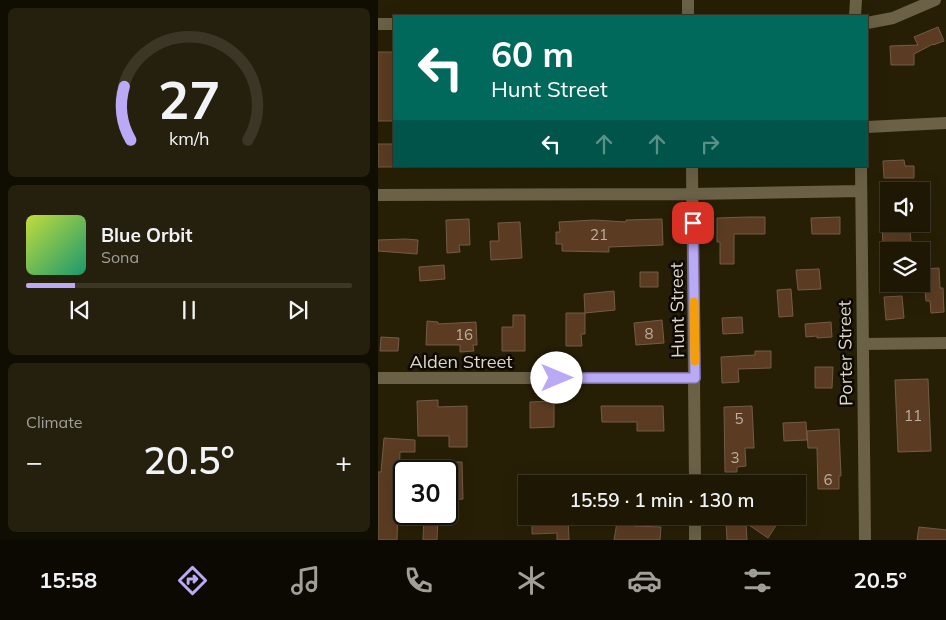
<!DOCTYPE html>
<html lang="en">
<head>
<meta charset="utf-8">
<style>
  body { margin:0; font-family:Mulish,sans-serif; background:#25200e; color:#f1f3f6; height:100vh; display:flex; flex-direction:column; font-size:19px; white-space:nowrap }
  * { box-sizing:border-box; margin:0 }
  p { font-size:16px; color:#a09f9a }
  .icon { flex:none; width:28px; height:28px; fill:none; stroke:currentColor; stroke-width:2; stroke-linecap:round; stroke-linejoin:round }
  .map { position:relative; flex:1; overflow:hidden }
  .sheet { display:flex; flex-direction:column; gap:8px; padding:8px; background:#100d02; width:378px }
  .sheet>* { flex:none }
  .banner { position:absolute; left:15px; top:15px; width:475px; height:152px; border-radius:0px; box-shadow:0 5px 20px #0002,0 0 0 1px #3b3626; background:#00695c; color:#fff; overflow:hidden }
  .buttons { position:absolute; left:502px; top:182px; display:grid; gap:10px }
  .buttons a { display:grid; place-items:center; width:50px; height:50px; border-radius:0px; background:#1d1704; box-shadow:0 5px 20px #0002,0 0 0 1px #3b3626; font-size:25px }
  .speed { position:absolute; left:15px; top:460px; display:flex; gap:10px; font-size:25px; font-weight:700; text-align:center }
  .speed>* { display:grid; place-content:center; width:65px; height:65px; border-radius:50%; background:#1d1704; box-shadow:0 5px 20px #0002,0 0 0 1px #3b3626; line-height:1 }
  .speed .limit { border:2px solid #111; border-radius:8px; background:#fff; color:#111 }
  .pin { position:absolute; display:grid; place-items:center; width:42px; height:42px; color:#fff; margin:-21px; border-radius:10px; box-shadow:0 2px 8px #0006 }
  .me { position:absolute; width:55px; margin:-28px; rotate:90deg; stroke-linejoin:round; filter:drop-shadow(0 0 4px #0008) }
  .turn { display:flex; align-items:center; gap:18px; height:105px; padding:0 15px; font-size:22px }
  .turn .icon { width:65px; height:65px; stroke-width:2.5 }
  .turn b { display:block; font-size:35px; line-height:42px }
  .lanes { display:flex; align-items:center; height:48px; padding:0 15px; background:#0003; justify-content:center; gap:25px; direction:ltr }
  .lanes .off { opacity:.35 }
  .big { font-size:38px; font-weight:600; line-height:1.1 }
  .sheet .card { flex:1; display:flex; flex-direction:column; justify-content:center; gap:8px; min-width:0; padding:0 18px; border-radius:8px; background:#25200e }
  .sheet .dial { align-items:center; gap:0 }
  .dial svg { height:130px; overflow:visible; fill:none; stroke:#3b3626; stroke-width:7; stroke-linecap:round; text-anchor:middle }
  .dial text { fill:#f1f3f6; stroke:none }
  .song { display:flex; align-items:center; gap:15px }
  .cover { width:60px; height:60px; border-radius:8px; background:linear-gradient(135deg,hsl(70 70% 55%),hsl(160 70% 35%)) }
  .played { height:5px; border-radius:2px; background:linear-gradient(90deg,#baaaf6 15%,#3b3626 15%) }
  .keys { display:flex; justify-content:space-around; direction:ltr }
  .heat { display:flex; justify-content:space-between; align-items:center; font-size:28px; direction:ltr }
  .trip { position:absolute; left:140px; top:475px; width:288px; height:50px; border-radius:0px; background:#1d1704; box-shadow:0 5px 20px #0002,0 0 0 1px #3b3626; font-weight:600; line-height:50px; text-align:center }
  .tabs { display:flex; height:80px; justify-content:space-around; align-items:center; background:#0c0902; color:#a09f9a }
  .tabs .icon { width:35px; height:35px }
  .tabs .on { color:#baaaf6 }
  .tabs b { font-size:22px; color:#f1f3f6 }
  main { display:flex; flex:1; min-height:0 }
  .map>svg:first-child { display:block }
</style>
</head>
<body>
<main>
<section class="sheet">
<div class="card dial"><svg viewBox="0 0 100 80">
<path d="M14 69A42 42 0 1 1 86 69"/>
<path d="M14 69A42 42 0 0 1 10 36" stroke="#baaaf6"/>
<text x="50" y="56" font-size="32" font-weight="700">27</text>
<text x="50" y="72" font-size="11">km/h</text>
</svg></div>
<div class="card">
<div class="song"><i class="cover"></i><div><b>Blue Orbit</b><p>Sona</p></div></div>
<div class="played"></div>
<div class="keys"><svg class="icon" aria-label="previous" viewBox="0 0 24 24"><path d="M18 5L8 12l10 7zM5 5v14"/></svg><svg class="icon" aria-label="pause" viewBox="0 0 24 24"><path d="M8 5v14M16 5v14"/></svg><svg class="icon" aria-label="next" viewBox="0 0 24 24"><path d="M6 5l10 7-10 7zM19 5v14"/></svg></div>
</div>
<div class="card"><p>Climate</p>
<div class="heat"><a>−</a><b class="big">20.5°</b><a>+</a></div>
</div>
</section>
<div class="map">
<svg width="569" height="540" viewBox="0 0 569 540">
  <rect width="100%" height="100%" fill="#271f05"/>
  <path fill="#5b3c22" stroke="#735b49" d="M 560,27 L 566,41 L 555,45 L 555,44 L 536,54 L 536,65 L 513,65 L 512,46 L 540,45 L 536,37 Z
    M 0,52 L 16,52 L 16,121 L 0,121 Z
    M 0,144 L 16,144 L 16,167 L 0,167 Z
    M 526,160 L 527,166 L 536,166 L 536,178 L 506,178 L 505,161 Z
    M 371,217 L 387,217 L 387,234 L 356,234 L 356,264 L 342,264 L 342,242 L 339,242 L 339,218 Z
    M 462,217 L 462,234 L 434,234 L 433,218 Z
    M 91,219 L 92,245 L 81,245 L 82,252 L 69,253 L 68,220 Z
    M 284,219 L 285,245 L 231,247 L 231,252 L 184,251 L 184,244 L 178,244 L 178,232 L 182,232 L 181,222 L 216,220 L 248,222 L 248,220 Z
    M 142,222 L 144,258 L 113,260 L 112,241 L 121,241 L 120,223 Z
    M 524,225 L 524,230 L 532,230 L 533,243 L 505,244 L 504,226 Z
    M 27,239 L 40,240 L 39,254 L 0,251 L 0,240 Z
    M 66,265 L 67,279 L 42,281 L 41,267 Z
    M 561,268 L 562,288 L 565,288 L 566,312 L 553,313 L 552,301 L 548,301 L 547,291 L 544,291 L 545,269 Z
    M 441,269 L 443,289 L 420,290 L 418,270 Z
    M 262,272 L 280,272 L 280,287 L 262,287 Z
    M 413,289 L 415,316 L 401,317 L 399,290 Z
    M 236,291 L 237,310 L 207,313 L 206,294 Z
    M 524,296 L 526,318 L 508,320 L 506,297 Z
    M 188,313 L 207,313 L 207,334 L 203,334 L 204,346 L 188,346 Z
    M 135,315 L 147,315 L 147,351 L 124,351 L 124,327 L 135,327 Z
    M 364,317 L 365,333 L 345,334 L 344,318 Z
    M 284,320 L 286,343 L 258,345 L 256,323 Z
    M 49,321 L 60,322 L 60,324 L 98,322 L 99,345 L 95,345 L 96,351 L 82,352 L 82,345 L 48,345 Z
    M 453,322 L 454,337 L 439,338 L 439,336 L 428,337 L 427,324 Z
    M 3,337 L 21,338 L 20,351 L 2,351 Z
    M 377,351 L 393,351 L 393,368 L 360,369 L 361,382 L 344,383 L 343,357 L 377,355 Z
    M 437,367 L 455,367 L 454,388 L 437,388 Z
    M 550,379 L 553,451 L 520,452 L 517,380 Z
    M 60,400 L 60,407 L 89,406 L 89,447 L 71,447 L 71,436 L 40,436 L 39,401 Z
    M 176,401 L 176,427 L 152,428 L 152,402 Z
    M 223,406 L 285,406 L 286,431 L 259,431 L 259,422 L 224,422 Z
    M 374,406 L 376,448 L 367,448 L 368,466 L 359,467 L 359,472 L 347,472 L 346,407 Z
    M 428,422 L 429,440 L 406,441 L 405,423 Z
    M 461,429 L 463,476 L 461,476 L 461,489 L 440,489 L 439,448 L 430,448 L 429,431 Z
    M 6,438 L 37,440 L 37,452 L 22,452 L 19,540 L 0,540 L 0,472 L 3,472 Z
    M 73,462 L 84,462 L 85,499 L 69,500 L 69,488 L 74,488 Z
    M 46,516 L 60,517 L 59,540 L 45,540 Z
    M 154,516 L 171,516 L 171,520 L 190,519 L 191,540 L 179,540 L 179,533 L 154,534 Z
    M 240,516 L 256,516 L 256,526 L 283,527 L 282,540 L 236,540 Z
    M 382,516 L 404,516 L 390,538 L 368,523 L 369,540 L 349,540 L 348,522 L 382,521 Z
    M 541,527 L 569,530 L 569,540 L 539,540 Z"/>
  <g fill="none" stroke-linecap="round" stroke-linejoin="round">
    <path stroke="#6a6146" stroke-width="12" d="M 310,16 L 310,0
      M 477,16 L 478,0
      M 489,23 L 515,18 L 557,0
      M 0,24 L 16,24
      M 489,127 L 569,123
      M 314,166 L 317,484
      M 483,166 L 487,540
      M 0,195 L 314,194 L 483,191
      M 485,344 L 569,343
      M 0,378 L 317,378
      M 317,540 L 317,516"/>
  </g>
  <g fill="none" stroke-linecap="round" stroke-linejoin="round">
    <defs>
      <path id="route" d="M 179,378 L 317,378 L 315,223"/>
    </defs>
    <use href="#route" stroke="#796ea0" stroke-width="12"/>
    <use href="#route" stroke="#baaaf6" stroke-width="9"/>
    <path stroke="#f59e0b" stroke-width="9" d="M 316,302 L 317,361"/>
  </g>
  <g text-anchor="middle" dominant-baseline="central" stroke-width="5" stroke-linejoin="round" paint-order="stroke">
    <g font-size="15" fill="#bcb09e">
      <text x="221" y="234">21</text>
      <text x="271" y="333">8</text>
      <text x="86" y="334">16</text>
      <text x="535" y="415">11</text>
      <text x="361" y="418">5</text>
      <text x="357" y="457">3</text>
      <text x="450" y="479">6</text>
    </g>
    <g font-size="18" fill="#dcd7c8" stroke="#0d0902">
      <text transform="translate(299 310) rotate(-91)">Hunt Street</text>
      <text transform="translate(467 353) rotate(-91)">Porter Street</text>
      <text x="83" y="361">Alden Street</text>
    </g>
  </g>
</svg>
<div class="buttons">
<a><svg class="icon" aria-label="sound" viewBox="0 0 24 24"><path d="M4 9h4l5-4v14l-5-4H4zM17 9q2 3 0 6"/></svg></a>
<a><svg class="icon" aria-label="layers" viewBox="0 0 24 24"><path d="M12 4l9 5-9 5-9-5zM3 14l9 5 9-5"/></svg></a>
</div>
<div class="speed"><div class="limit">30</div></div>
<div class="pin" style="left:315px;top:223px;background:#d93025"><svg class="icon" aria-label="arrive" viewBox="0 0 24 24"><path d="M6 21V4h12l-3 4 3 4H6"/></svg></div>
<svg class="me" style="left:179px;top:378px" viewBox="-20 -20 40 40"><circle r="19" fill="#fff"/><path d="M0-13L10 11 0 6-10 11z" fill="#baaaf6"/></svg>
<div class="trip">15:59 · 1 min · 130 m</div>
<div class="banner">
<div class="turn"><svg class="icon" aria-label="left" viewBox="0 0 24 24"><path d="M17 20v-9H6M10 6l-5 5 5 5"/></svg><div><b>60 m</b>Hunt Street</div></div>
<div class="lanes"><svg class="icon" aria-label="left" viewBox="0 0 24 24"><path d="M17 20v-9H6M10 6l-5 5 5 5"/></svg><svg class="icon off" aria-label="ahead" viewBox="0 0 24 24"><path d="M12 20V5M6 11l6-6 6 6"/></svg><svg class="icon off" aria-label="ahead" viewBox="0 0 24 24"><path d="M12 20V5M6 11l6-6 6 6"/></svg><svg class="icon off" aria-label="right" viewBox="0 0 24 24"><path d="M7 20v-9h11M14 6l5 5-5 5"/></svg></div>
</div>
</div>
</main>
<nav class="tabs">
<b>15:58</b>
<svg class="icon on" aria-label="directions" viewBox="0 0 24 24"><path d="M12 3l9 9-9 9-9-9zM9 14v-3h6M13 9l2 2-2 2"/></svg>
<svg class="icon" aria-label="music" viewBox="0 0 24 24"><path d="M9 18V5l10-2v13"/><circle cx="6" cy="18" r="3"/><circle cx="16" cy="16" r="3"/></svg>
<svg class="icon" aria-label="phone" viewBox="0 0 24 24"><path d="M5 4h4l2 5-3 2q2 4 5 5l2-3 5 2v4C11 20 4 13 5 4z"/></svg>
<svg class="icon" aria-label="climate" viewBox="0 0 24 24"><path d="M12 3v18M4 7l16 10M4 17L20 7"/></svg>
<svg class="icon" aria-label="car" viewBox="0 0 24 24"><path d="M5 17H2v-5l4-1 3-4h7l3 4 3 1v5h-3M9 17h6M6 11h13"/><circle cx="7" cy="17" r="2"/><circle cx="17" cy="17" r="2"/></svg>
<svg class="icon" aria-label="filters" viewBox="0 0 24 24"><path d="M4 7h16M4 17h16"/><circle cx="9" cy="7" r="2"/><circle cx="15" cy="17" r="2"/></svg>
<b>20.5°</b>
</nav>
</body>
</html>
